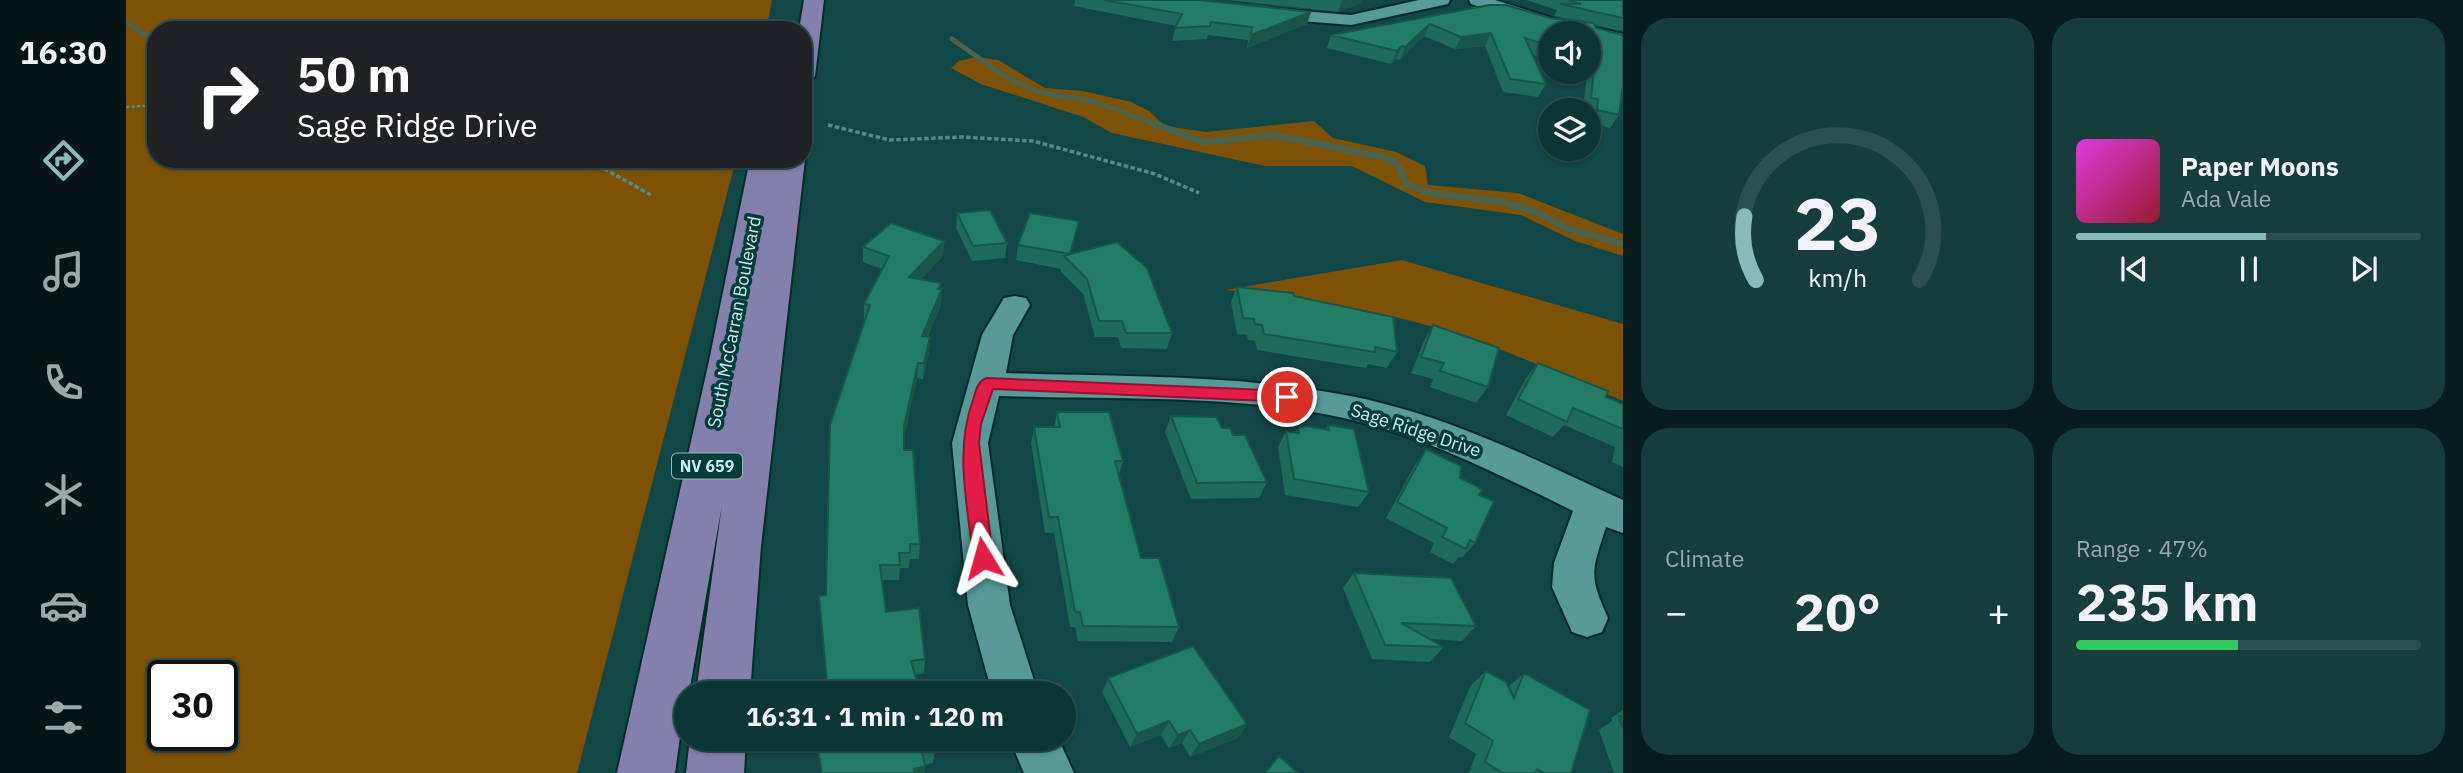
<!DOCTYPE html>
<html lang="en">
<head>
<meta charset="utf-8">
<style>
  body { margin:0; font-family:"IBM Plex Sans",sans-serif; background:#163d3c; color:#f1f3f6; height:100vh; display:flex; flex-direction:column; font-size:26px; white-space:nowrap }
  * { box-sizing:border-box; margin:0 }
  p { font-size:23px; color:#9aabac }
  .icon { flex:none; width:38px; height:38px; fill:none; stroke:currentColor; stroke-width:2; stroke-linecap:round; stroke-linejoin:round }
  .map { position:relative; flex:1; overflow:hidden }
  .sheet { display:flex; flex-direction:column; gap:18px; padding:18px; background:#071d1d; width:840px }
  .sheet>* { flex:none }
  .banner { position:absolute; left:21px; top:21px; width:665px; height:147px; border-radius:28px; box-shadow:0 2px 5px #0004,0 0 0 2px #2d504f; background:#202124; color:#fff; overflow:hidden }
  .fabs { position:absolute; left:1412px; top:21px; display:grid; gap:14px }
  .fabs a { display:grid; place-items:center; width:63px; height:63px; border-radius:50%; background:#0d3534; box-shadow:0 2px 5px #0004,0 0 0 2px #2d504f; font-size:35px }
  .speed { position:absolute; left:21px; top:660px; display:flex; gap:14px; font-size:35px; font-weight:700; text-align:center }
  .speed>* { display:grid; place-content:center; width:91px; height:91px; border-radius:50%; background:#0d3534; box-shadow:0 2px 5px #0004,0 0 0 2px #2d504f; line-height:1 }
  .speed .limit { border:4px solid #111; border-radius:10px; background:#fff; color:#111 }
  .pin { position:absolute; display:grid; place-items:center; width:60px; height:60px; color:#fff; margin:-30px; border:4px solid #fff; border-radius:50%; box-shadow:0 2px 7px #0007 }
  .me { position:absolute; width:77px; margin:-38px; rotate:352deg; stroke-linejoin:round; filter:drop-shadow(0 0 5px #0008) }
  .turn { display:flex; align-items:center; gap:24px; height:147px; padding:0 35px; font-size:32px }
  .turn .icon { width:91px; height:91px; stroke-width:2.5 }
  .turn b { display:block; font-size:49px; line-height:60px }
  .big { font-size:52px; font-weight:700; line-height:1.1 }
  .sheet .widget { flex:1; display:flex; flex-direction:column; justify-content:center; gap:10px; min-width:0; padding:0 24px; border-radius:28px; background:#163d3c }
  .sheet .dial { align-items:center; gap:0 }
  .dial svg { height:182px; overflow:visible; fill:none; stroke:#2d504f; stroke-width:7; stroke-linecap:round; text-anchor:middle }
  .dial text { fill:#f1f3f6; stroke:none }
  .song { display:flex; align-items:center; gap:21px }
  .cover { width:84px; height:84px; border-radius:10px; background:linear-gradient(135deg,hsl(300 70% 55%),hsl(350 70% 35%)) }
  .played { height:7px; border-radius:4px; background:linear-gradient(90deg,#8bbbb9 55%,#2d504f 55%) }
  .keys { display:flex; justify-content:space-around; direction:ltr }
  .heat { display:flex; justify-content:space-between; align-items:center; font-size:38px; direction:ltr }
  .charge { height:10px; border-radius:5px; background:linear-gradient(90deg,#34c759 47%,#2d504f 0) }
  .sheet .tiles { flex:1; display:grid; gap:18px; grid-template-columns:repeat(2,1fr) }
  .trip { position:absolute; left:548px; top:681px; width:402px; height:70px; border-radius:35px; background:#0d3534; box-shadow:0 2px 5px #0004,0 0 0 2px #2d504f; font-weight:700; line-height:70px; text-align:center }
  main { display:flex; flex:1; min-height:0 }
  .tab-bar { display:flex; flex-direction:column; width:126px; justify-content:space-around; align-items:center; background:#051515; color:#9aabac }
  .tab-bar .icon { width:49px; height:49px }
  .tab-bar .on { color:#8bbbb9 }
  .tab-bar b { font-size:32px; color:#f1f3f6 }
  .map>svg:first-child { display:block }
</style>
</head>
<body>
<main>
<nav class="tab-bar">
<b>16:30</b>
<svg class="icon on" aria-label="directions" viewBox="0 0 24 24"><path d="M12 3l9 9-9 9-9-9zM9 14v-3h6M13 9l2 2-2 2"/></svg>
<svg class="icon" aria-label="music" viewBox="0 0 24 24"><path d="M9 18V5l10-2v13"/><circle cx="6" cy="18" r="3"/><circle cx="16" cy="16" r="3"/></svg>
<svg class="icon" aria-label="phone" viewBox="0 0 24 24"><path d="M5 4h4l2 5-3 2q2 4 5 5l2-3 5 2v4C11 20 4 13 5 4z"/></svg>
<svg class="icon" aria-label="climate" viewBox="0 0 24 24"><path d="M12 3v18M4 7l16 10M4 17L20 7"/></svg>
<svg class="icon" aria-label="car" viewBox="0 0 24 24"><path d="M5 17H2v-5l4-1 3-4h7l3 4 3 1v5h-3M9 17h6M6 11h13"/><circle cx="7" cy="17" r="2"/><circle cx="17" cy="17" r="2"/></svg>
<svg class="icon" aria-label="filters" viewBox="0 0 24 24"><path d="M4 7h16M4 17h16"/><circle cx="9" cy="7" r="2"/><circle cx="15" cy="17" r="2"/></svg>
</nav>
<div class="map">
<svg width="1497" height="773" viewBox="0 0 1497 773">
  <rect width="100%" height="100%" fill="#114746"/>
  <path fill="#7e5206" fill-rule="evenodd" d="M 0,0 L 646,0 L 640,30 L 30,30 L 30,159 L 610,159 L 451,773 L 0,773 ZM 37,676 L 96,676 L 96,735 L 37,735 Z
    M 850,57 L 872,60 L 919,88 L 957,91 L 1005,102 L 1023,111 L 1039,126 L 1080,132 L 1188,121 L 1207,138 L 1270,152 L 1299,166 L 1302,185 L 1392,193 L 1497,234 L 1497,256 L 1449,241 L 1395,215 L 1299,202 L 1226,166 L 1139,166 L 986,133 L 957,117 L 855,84 L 825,68 L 833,61 Z
    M 1276,260 L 1497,324 L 1497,401 C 1430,373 1363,341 1293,323 C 1229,306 1165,296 1099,290 Z"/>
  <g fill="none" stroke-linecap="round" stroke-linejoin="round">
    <path stroke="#4c624a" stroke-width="5" d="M 0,22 L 21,36 L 30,36
      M 350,30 L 373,27 L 404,30
      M 826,39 L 877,75 L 912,92 L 967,101 L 1031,125"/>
    <path stroke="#4c624a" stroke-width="7" d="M 1026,123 L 1077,142 L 1147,135 L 1257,157 L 1271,163 L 1280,184 L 1299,192 L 1377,202 L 1410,212 L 1443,229 L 1497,244"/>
    <defs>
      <path id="minor" d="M 1293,0 L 1324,0 L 1322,4 L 1225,25 L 1138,18 L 1129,13 L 1138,8 L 1225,15 Z
        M 1343,0 L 1369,0 L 1432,20 L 1497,34 L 1497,46 L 1463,38 L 1463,33 C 1422,33 1383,16 1345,4 Z
        M 889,296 L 900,298 L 904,305 L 887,335 L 880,373 C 992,377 1108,374 1219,395 C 1317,413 1408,459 1497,500 L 1497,533 L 1480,527 C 1466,571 1462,574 1482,618 L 1476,632 L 1461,637 L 1446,632 L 1426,587 L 1428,563 L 1447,511 C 1374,475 1302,438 1222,419 C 1116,394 983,400 873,396 L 862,443 L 884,605 L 912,693 L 866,693 L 842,605 L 826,443 L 856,335 L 878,298 Z
        M 883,738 L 932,738 L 948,773 L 898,773 Z"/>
      <path id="major" d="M 678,0 L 698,0 L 689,76 L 685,81 L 677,83 L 677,30 L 673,30 Z
        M 677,157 L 679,159 L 635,546 L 624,693 L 570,693 L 596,505 L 563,693 L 560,693 L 549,773 L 491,773 L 583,361 L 624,159 Z
        M 564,738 L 620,738 L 618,773 L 560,773 Z"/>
    </defs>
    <use href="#minor" stroke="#052b2a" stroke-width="4"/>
    <use href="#major" stroke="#052b2a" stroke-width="4"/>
    <path stroke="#5b8988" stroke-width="2.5" stroke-dasharray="3.5 2" stroke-linecap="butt" d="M 0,107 L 30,105"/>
    <path stroke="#5b8988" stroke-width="3.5" stroke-dasharray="4.5 2.5" stroke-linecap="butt" d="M 702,125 L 764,140 L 836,137 L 907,141 L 1029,174 L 1073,193
      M 468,159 L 479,169 L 525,195"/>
    <use href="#minor" fill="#579a98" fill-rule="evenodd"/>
    <use href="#major" fill="#8380ac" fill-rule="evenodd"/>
  </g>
  <path fill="#1d6b58" d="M 949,0 L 1073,0 L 1181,24 L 1121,48 L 1122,40 L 1082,35 L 1081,39 L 1046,41 L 1050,26 L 948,6 Z
    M 1102,0 L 1237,0 L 1236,3 L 1212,12 Z
    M 1400,0 L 1497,0 L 1497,31 L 1468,25 L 1493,115 L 1484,128 L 1463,123 L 1464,113 L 1463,110 L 1457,110 L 1461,73 L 1458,72 L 1463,72 L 1463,33 L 1424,33 L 1424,61 L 1407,55 L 1420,84 L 1412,97 L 1377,92 L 1359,46 L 1329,49 L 1298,36 L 1274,60 L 1270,59 L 1265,64 L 1201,48 L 1205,35 L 1363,5 L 1424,18 L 1452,21 L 1428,16 L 1431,10 Z
    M 831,213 L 881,243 L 879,258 L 846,261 L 830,228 Z
    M 953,221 L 945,254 L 1046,333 L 1041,349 L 995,348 L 992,337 L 969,337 L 957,294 L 935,272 L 935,269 L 890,260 L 892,245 Z
    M 818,241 L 817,256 L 795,279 L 814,289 L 815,305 L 802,336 L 804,337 L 803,352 L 797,379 L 791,378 L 778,438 L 778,450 L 794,544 L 793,559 L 784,559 L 783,568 L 774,568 L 773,580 L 756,580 L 760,612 L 799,659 L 798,673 L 789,675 L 700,595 L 739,319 L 738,319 L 738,304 L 756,269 L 737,262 L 737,247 Z
    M 1111,287 L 1168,296 L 1271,352 L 1261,368 L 1242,364 L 1240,368 L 1131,350 L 1129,341 L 1122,340 L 1121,335 L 1111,334 L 1105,302 Z
    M 1307,325 L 1362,387 L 1350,403 L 1304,387 L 1307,379 L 1285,373 L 1298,341 Z
    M 1412,363 L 1480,397 L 1497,404 L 1497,467 L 1486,462 L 1489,447 L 1438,425 L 1427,437 L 1380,415 L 1400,378 Z
    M 931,412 L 997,461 L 993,475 L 1015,558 L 1053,627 L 1046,642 L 952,641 L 949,627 L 944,627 L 928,533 L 919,533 L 905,443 L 908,427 L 928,427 Z
    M 1045,416 L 1096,428 L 1107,435 L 1141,482 L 1133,498 L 1065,499 L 1039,432 Z
    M 1202,425 L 1243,492 L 1232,507 L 1159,495 L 1152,447 L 1160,431 L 1169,432 L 1172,427 L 1200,429 Z
    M 1300,449 L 1353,495 L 1349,543 L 1336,558 L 1333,557 L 1327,564 L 1304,552 L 1308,543 L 1260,518 L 1289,465 Z
    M 1228,573 L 1350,626 L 1336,641 L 1304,639 L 1318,647 L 1304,662 L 1246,659 L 1217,588 Z
    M 1360,671 L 1382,687 L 1398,673 L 1445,773 L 1343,773 L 1350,754 L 1323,737 L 1345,685 Z
    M 982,678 L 1121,724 L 1112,738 L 1064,757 L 1056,743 L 1043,748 L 1035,735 L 1004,747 L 976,692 Z
    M 1497,710 L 1497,773 L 1488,773 L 1473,730 L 1486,721 L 1485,718 Z
    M 690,738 L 806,738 L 809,750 L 807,763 L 799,765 L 799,773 L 695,773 Z"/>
  <path fill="#185747" d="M 1216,0 L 1237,0 L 1236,3 L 1212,12 Z
    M 1185,12 L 1181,24 L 1121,48 L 1125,35 Z
    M 1304,24 L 1298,36 L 1274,60 L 1279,47 Z
    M 1365,33 L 1359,46 L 1329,49 L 1335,37 Z
    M 1276,46 L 1270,59 L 1265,64 L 1271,51 Z
    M 818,241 L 817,256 L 783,292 L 783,277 Z
    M 815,283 L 814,293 L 816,289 L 815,305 L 795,351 L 796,336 Z
    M 804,337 L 803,352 L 797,379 L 798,363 Z
    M 792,363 L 791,378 L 777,442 L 778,426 Z
    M 1043,721 L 1035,735 L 1004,747 L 1011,734 Z
    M 1121,724 L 1112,738 L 1064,757 L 1073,744 Z
    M 1064,730 L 1056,743 L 1043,748 L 1052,735 Z
    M 799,766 L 799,773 L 787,773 L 788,769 Z"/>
  <path fill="#227c66" stroke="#185747" stroke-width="2" d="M 978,0 L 1073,0 L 1185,12 L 1125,35 L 1126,27 L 1085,22 L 1084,26 L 1049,28 L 1056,14 Z
    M 1442,0 L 1497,0 L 1497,18 L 1434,4 L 1455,4 Z
    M 1363,5 L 1380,5 L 1424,18 L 1468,23 L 1470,28 L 1497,35 L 1497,87 L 1493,115 L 1471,110 L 1472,99 L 1465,98 L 1469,60 L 1463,58 L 1463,33 L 1424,33 L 1424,46 L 1399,38 L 1420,84 L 1384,79 L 1365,33 L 1335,37 L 1304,24 L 1279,47 L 1276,46 L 1271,51 L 1205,35 Z
    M 864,210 L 881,243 L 847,246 L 831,213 Z
    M 904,213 L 953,221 L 944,254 L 991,242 L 1021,268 L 1046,333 L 1000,333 L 996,321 L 973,321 L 961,279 L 938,256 L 944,254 L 892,245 Z
    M 765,223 L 818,241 L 783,277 L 815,283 L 812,289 L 816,289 L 796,336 L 804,337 L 798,363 L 792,363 L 778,426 L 778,450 L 787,450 L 794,544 L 784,544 L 784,553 L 773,553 L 774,565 L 754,565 L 760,612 L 793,608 L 799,659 L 785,661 L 794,693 L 702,693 L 693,596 L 700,595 L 704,425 L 744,305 L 738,304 L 763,256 L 737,247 Z
    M 1111,287 L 1167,293 L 1168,296 L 1267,317 L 1271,352 L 1249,347 L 1249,352 L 1138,334 L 1136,325 L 1129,324 L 1128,319 L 1117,318 Z
    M 1307,325 L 1373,348 L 1362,387 L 1314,371 L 1318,363 L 1295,357 Z
    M 1412,363 L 1482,391 L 1480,397 L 1497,404 L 1497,429 L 1447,408 L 1441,422 L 1392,399 Z
    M 931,412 L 983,412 L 997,461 L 989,461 L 1015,558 L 1033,558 L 1053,627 L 957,626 L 954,612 L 949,612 L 932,517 L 923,517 L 908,427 L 934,427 Z
    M 1045,416 L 1090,417 L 1096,428 L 1104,428 L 1107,435 L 1119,435 L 1141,482 L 1071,483 Z
    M 1202,425 L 1228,429 L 1243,492 L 1168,479 L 1160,431 L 1173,433 L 1172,427 L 1181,426 L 1203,430 Z
    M 1300,449 L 1335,466 L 1334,478 L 1347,484 L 1356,490 L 1353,495 L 1368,501 L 1349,543 L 1344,540 L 1340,549 L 1316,537 L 1321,528 L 1271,502 Z
    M 1228,573 L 1325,578 L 1350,626 L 1275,623 L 1318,647 L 1259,645 Z
    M 1067,646 L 1121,724 L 1073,744 L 1064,730 L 1052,735 L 1043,721 L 1011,734 L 982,678 Z
    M 1360,671 L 1380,682 L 1388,698 L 1398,673 L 1464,710 L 1445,773 L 1418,773 L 1411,769 L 1410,773 L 1376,773 L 1359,762 L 1367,741 L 1339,723 Z
    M 1493,716 L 1497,717 L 1497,728 Z
    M 690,738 L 806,738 L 809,750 L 796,752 L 799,766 L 788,769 L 789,773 L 696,773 Z
    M 1153,756 L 1172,773 L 1139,773 Z"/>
  <path fill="#e11d48" stroke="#92132f" stroke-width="2" d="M 861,378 L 1161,391 L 1169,397 L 1161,402 L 867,389 L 855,424 L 853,443 L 867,558 L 864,564 L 850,564 L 847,558 C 842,506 828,451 847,400 C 850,391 851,381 861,378 Z"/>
  <g text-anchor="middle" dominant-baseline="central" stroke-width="7" stroke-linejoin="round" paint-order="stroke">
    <rect fill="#023c3b" stroke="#90b9b7" stroke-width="2" x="546" y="453.5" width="70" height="25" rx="5"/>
    <g font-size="16" font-weight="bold" fill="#cdeeec">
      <text x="581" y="466">NV 659</text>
    </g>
    <g font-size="18" fill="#cdeeec" stroke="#023c3b">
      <text transform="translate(608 322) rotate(-79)">South McCarran Boulevard</text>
      <text transform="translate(1290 430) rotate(18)">Sage Ridge Drive</text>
    </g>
  </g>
</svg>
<div class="fabs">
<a><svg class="icon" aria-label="sound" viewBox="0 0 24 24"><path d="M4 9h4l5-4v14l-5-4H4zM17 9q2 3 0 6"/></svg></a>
<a><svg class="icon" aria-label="layers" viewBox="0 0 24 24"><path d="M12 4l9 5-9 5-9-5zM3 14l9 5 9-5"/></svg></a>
</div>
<div class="speed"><div class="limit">30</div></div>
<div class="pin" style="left:1161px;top:397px;background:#d93025"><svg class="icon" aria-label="arrive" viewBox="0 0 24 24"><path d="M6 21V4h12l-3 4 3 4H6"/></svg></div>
<svg class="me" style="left:857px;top:558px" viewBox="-20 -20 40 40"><path d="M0-17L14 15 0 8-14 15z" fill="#e11d48" stroke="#fff" stroke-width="4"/></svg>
<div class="trip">16:31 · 1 min · 120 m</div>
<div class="banner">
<div class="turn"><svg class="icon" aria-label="right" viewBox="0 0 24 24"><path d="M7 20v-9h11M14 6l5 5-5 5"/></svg><div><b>50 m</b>Sage Ridge Drive</div></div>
</div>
</div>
<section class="sheet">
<div class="tiles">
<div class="widget dial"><svg viewBox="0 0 100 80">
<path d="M14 69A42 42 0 1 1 86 69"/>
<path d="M14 69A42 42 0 0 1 9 41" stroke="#8bbbb9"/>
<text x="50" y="56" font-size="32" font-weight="700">23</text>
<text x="50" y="72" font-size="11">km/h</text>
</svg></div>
<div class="widget">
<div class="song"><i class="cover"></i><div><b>Paper Moons</b><p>Ada Vale</p></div></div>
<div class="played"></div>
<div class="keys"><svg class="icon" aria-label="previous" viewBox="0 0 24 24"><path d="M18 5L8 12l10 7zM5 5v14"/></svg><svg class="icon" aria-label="pause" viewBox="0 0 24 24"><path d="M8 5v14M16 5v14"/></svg><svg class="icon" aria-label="next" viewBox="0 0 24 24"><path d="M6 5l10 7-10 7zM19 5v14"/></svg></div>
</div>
<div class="widget"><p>Climate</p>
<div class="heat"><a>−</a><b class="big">20°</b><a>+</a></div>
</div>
<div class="widget"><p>Range · 47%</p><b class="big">235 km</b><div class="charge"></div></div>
</div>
</section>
</main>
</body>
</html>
